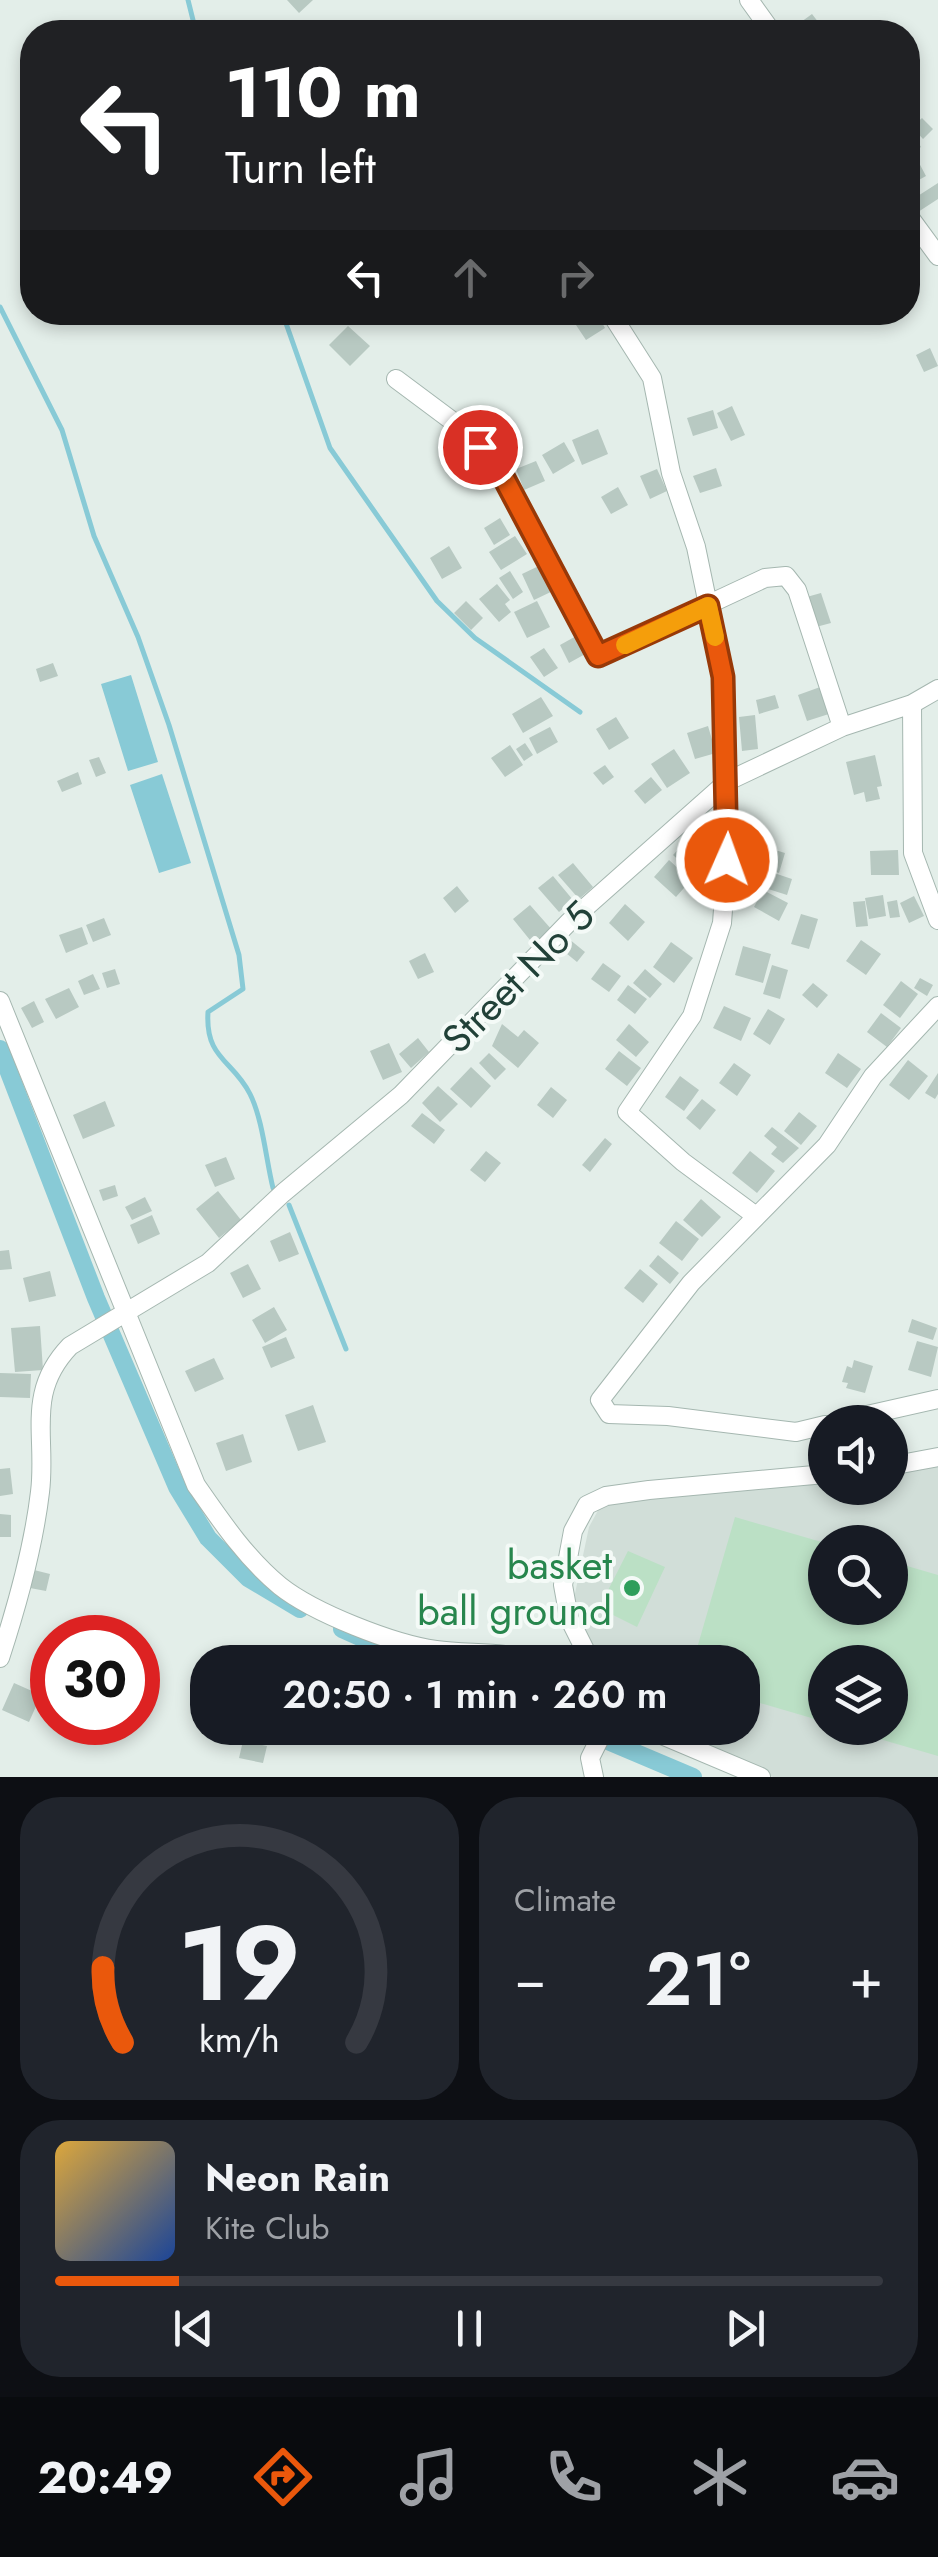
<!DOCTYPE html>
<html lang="en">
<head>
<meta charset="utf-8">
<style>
  body { margin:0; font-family:Jost,sans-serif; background:#20242c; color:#f1f3f6; height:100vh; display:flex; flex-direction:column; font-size:38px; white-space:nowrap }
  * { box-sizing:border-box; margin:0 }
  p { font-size:32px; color:#9ea1a6 }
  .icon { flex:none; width:55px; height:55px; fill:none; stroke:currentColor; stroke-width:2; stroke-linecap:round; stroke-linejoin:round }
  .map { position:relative; height:1777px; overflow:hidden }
  .side { display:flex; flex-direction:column; gap:20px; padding:20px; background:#0d0f14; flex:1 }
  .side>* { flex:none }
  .banner { position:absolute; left:20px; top:20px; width:900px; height:305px; border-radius:40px; box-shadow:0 5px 15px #0003; background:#202124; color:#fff; overflow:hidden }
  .controls { position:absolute; left:808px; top:1405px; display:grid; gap:20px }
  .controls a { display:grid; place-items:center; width:100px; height:100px; border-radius:50%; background:#171b24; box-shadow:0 5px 15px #0003; font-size:50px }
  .speed { position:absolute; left:30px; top:1615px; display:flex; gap:20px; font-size:50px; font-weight:700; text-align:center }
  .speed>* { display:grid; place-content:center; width:130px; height:130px; border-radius:50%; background:#171b24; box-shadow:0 5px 15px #0003; line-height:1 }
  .speed .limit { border:15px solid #d22; background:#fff; color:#111 }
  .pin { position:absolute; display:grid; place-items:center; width:85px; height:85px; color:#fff; margin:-42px; border:5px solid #fff; border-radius:50%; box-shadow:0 2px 10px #0007 }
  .me { position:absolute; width:110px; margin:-55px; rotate:2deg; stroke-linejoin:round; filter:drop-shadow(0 0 8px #0008) }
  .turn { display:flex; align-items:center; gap:35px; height:210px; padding:0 40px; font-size:45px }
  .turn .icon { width:130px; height:130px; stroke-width:2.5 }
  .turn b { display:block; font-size:70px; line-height:85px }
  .lanes { display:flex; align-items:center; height:95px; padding:0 40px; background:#0003; justify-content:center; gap:50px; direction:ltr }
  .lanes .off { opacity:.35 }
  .big { font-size:75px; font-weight:600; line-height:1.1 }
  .side .widget { flex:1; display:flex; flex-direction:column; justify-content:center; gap:15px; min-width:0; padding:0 35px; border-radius:40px; background:#20242c }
  .side .dial { align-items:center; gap:0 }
  .dial svg { height:260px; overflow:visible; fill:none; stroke:#363941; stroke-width:7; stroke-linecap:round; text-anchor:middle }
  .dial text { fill:#f1f3f6; stroke:none }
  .song { display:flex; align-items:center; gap:30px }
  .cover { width:120px; height:120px; border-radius:15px; background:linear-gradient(135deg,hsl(40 70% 55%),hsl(220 70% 35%)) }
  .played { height:10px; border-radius:5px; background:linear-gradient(90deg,#ea580c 15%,#363941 15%) }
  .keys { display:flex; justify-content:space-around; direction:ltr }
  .heat { display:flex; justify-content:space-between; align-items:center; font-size:55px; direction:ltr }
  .side .tiles { flex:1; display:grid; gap:20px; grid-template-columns:1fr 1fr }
  .widget:last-child { grid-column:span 2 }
  .trip { position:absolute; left:190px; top:1645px; width:570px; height:100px; border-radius:40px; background:#171b24; box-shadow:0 5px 15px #0003; font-weight:600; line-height:100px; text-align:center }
  .tab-bar { display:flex; height:160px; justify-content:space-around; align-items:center; background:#090b0e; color:#9ea1a6 }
  .tab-bar .icon { width:70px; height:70px }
  .tab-bar .current { color:#ea580c }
  .tab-bar b { font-size:45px; color:#f1f3f6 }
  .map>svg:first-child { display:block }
</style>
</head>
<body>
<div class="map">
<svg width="938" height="1777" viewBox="0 0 938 1777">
  <rect width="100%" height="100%" fill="#e3eee9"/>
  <path fill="#d1ded8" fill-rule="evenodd" d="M 938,1463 L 938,1777 L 773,1777 L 651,1728 L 742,1728 L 742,1662 L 597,1662 L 585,1645 L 573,1603 L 589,1527 L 602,1503 L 659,1494 L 825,1482 L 825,1488 L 890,1488 L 890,1472 ZM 825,1542 L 890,1542 L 890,1608 L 825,1608 ZM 825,1662 L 890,1662 L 890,1728 L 825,1728 Z"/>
  <path fill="#bbe0c5" d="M 735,1517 L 825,1543 L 825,1608 L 890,1608 L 890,1561 L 938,1575 L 938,1756 L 842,1728 L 890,1728 L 890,1662 L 825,1662 L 825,1722 L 743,1698 L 742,1662 L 693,1662 Z
    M 628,1551 L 665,1567 L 637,1627 L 599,1608 Z"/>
  <path fill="#88cad6" d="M 131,675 L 158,762 L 128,771 L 101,684 Z
    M 162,774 L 191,863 L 159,873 L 130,785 Z"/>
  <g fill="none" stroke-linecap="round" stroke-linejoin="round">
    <path stroke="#88cad6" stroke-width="5" d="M 188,0 L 196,32
      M 0,307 L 62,430 L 94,536 L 138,637 L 169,725 L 239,955 L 243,989 L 208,1012 C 205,1059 233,1060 250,1094 C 263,1120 266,1160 273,1188
      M 282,312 L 330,448 L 437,601 L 475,638 L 580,712
      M 289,1205 L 346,1349"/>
    <path stroke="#88cad6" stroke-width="18" d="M 0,1049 L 96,1298 L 177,1487 L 208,1538 L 248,1578 L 300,1609
      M 342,1629 L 416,1662
      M 577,1728 L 693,1777"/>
  </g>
  <path fill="#b8c9c2" d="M 287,0 L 313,0 L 299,13 Z
    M 812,14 L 826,32 L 792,32 L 790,30 Z
    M 922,118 L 933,129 L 923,139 L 912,127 Z
    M 908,126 L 921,147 L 908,156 Z
    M 918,161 L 926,176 L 908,186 L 908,167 Z
    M 938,183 L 938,199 L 918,212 L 910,201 Z
    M 596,312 L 605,328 L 586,340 L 576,325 Z
    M 348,326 L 370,346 L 350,366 L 329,345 Z
    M 930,348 L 938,366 L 924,372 L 916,355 Z
    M 732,406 L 745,435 L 731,441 L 717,413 Z
    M 713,410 L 718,428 L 693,436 L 687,418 Z
    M 598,429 L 608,454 L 582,465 L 572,440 Z
    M 564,442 L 575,461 L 553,474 L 542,455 Z
    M 536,461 L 545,481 L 524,490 L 516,469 Z
    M 716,468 L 722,486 L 700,493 L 693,476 Z
    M 657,469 L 667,491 L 650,499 L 640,476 Z
    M 618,487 L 628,505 L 611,514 L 601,497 Z
    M 500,518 L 510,535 L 494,545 L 484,528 Z
    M 515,536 L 527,554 L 501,570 L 489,552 Z
    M 449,546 L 462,568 L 442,579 L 430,558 Z
    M 545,563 L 557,589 L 534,600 L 522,574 Z
    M 510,571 L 523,592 L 513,599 L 499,578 Z
    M 497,584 L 510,600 L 505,604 L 511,612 L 499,622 L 479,599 Z
    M 821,593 L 831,623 L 812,628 L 803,598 Z
    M 466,601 L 483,618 L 471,630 L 454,613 Z
    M 537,601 L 550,627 L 527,638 L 514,612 Z
    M 578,635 L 587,653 L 569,663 L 560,645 Z
    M 544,648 L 558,668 L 544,677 L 530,657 Z
    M 53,663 L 58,676 L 40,682 L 36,669 Z
    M 823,686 L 832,713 L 807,721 L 798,695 Z
    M 775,695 L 779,708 L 759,714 L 756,700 Z
    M 541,697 L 553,716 L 523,733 L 512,714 Z
    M 755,715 L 758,749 L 742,751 L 739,717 Z
    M 616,717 L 629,738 L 609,750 L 596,729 Z
    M 708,726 L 716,753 L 695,759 L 687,733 Z
    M 550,727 L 558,742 L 537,754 L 529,738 Z
    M 525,743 L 533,755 L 524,761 L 516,749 Z
    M 510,745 L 523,765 L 505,777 L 491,758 Z
    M 674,749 L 690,773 L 667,788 L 651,764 Z
    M 875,755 L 882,786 L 877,787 L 880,799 L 866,802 L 864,792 L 854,795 L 846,762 Z
    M 99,757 L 106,773 L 96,777 L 89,760 Z
    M 605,765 L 614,777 L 603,785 L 593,773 Z
    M 78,772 L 82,784 L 62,792 L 57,781 Z
    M 651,777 L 662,790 L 645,804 L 634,791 Z
    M 699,820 L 722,841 L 711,852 L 689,831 Z
    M 685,842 L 699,854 L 686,867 L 673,855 Z
    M 762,846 L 785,853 L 779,873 L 756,865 Z
    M 898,850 L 899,875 L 871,875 L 870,851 Z
    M 669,860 L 691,880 L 676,897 L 654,877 Z
    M 573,863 L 593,887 L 579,899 L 558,875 Z
    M 765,870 L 792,879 L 787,895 L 759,886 Z
    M 553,876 L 573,900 L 559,912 L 538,888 Z
    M 457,886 L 469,901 L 455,913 L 443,898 Z
    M 763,890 L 788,903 L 779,921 L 754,907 Z
    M 883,895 L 886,916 L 869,919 L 865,898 Z
    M 914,896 L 924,916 L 909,923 L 900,903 Z
    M 897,900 L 900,917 L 890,918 L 887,902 Z
    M 865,901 L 868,926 L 856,927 L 853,902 Z
    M 625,904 L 645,922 L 628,941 L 609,923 Z
    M 530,905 L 552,930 L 534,945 L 513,919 Z
    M 801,914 L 818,919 L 809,949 L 791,944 Z
    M 104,918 L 111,935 L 93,942 L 86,925 Z
    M 82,927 L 88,944 L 66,953 L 59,935 Z
    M 569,939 L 585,952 L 577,962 L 561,949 Z
    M 861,940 L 881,954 L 866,975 L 846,961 Z
    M 671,942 L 693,958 L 674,983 L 653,967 Z
    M 743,946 L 771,954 L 763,983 L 735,975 Z
    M 425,953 L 434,972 L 418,979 L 409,961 Z
    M 603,963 L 621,976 L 609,992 L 591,979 Z
    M 772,965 L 788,970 L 780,999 L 763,994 Z
    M 115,969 L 120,984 L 107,988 L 102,973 Z
    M 645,969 L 662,984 L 650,998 L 633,983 Z
    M 93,974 L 100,989 L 84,995 L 78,981 Z
    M 920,978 L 933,985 L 927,996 L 914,988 Z
    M 901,981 L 918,994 L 900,1018 L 883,1005 Z
    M 813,983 L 828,995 L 817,1008 L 802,995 Z
    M 628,985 L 647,999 L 635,1014 L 617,1000 Z
    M 69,988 L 79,1007 L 56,1019 L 45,999 Z
    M 34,1001 L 44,1022 L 32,1028 L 21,1008 Z
    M 724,1006 L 751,1018 L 741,1041 L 713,1028 Z
    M 768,1009 L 785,1019 L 770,1045 L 753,1034 Z
    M 881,1013 L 901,1028 L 887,1047 L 867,1032 Z
    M 502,1024 L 518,1037 L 524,1030 L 539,1043 L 518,1068 L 492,1046 Z
    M 629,1024 L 649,1042 L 636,1057 L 616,1040 Z
    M 418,1038 L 429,1052 L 411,1068 L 399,1054 Z
    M 389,1043 L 402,1072 L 383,1080 L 370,1051 Z
    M 619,1051 L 641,1068 L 627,1086 L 605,1069 Z
    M 489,1053 L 506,1069 L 495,1080 L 479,1063 Z
    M 838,1053 L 861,1069 L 847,1088 L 825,1073 Z
    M 908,1060 L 928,1076 L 909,1100 L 889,1085 Z
    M 734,1063 L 751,1075 L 737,1096 L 719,1083 Z
    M 471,1067 L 491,1086 L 471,1108 L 450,1089 Z
    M 938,1073 L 938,1094 L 935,1099 L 925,1093 Z
    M 680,1076 L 699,1090 L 684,1111 L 665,1097 Z
    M 438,1086 L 458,1104 L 440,1122 L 422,1103 Z
    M 551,1087 L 567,1100 L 553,1118 L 537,1105 Z
    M 702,1099 L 716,1110 L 700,1130 L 686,1118 Z
    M 105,1101 L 115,1126 L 83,1139 L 73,1115 Z
    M 799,1112 L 817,1126 L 801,1145 L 784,1131 Z
    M 422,1113 L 445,1130 L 434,1144 L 411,1126 Z
    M 772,1127 L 799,1148 L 783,1163 L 771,1154 L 777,1147 L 764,1136 Z
    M 605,1138 L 612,1144 L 590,1172 L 582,1165 Z
    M 486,1151 L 501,1163 L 485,1182 L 470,1170 Z
    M 750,1151 L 775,1171 L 757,1193 L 732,1173 Z
    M 226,1157 L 235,1179 L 215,1187 L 205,1165 Z
    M 115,1185 L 118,1196 L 103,1201 L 99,1190 Z
    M 218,1191 L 241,1220 L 219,1238 L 196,1209 Z
    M 145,1197 L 152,1211 L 132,1220 L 125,1207 Z
    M 701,1199 L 721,1217 L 702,1237 L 683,1220 Z
    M 152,1215 L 160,1234 L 138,1244 L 130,1225 Z
    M 676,1221 L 699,1239 L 682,1261 L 659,1243 Z
    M 290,1232 L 299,1254 L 279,1262 L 270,1241 Z
    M 9,1250 L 12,1269 L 0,1270 L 0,1251 Z
    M 658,1255 L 679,1273 L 670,1284 L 649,1266 Z
    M 248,1264 L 261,1289 L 243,1298 L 230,1273 Z
    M 640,1269 L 658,1284 L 643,1303 L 624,1288 Z
    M 50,1271 L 56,1296 L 29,1302 L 23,1278 Z
    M 274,1307 L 287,1330 L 265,1343 L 252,1320 Z
    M 912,1319 L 937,1328 L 933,1340 L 908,1332 Z
    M 40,1326 L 43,1370 L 15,1372 L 11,1328 Z
    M 286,1337 L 295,1358 L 271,1368 L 262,1347 Z
    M 917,1341 L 938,1347 L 931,1377 L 908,1370 Z
    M 214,1358 L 224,1379 L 195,1392 L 185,1371 Z
    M 854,1360 L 873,1366 L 865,1393 L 846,1388 L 848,1383 L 842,1382 L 847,1366 L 852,1368 Z
    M 0,1373 L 31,1374 L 30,1398 L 0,1397 Z
    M 313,1405 L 326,1442 L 298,1451 L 285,1415 Z
    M 243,1434 L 252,1462 L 226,1471 L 216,1443 Z
    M 10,1468 L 13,1494 L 0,1496 L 0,1469 Z
    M 0,1514 L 11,1515 L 11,1537 L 0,1537 Z
    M 34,1570 L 50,1574 L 46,1591 L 30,1588 Z
    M 14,1683 L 41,1695 L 29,1722 L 2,1710 Z
    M 243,1741 L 267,1746 L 263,1763 L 239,1758 Z"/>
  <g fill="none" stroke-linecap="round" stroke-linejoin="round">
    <defs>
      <path id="minor" d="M 749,0 L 772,32
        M 908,215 L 938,256
        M 610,312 L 652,378 L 671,473 L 696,547 L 723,677 L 722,735 L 729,828 L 722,923 L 692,1016 L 627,1112 L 683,1162 L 756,1216
        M 396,379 L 463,429 L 497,465 L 598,656 L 765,578 L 786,576 L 797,590 L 842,727
        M 912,704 L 913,853 L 938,920
        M 0,1001 L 196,1485 C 221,1521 246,1558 280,1586 C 314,1613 393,1644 436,1650 C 468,1655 504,1650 535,1662
        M 836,1422 L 938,1399
        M 825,1425 L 796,1432 L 668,1416 L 609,1414 L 600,1400 L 691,1283 L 827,1145 L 873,1076 L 938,1006
        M 890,1466 L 938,1457
        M 0,1658 C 16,1609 34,1543 40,1492 C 47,1436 25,1393 70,1346 L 208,1263 L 283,1193 L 401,1095 L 569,922 L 728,781 L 842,727 L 912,704 L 938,689
        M 591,1662 L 569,1618 L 563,1585 L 573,1531 L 587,1505 L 606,1496 L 649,1490 L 825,1474
        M 645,1728 L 761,1777
        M 594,1777 L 590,1758 L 605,1728"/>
    </defs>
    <use href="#minor" stroke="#a5b7b0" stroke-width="20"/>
    <use href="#minor" stroke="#fff" stroke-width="18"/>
  </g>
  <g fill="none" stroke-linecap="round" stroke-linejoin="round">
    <defs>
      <path id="route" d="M 480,447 L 497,465 L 598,656 L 708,606 L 723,677 L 727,860"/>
    </defs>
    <use href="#route" stroke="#983908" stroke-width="25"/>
    <use href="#route" stroke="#ea580c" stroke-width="18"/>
    <path stroke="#f59e0b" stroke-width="18" d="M 625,645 L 708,606 L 715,637"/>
  </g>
  <circle fill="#2e9e5b" stroke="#f4faf7" stroke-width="4" cx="632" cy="1588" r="10"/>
  <g text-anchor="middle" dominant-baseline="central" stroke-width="8" stroke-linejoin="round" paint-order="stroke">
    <g font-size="40" fill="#214138" stroke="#f4faf7">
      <text transform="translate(518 977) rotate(-45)">Street No 5</text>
    </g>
    <g font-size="40" fill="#27864d" stroke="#f4faf7" text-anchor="end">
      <text x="612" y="1565">basket<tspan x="612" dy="46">ball ground</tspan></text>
    </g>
  </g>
</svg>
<div class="controls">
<a><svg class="icon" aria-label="sound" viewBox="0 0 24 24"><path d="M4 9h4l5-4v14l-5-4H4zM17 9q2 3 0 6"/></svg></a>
<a><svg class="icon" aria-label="search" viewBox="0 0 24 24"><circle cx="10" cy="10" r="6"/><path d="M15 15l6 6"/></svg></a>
<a><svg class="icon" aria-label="layers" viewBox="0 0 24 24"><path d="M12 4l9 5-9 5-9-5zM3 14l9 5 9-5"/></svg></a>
</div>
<div class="speed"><div class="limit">30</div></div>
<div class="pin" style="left:480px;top:447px;background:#d93025"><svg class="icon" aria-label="arrive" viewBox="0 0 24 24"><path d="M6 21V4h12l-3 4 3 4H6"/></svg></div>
<svg class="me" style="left:727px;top:860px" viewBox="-20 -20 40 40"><circle r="17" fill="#ea580c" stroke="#fff" stroke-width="3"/><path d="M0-11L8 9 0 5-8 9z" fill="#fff"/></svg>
<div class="trip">20:50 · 1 min · 260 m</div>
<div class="banner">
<div class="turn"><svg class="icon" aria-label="left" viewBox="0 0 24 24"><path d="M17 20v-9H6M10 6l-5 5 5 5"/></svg><div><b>110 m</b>Turn left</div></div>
<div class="lanes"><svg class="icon" aria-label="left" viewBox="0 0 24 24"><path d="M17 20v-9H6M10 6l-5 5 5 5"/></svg><svg class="icon off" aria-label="ahead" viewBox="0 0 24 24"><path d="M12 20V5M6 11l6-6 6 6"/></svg><svg class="icon off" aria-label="right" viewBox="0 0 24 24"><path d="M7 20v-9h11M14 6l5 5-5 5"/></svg></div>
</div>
</div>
<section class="side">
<div class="tiles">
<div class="widget dial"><svg viewBox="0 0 100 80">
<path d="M14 69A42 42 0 1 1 86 69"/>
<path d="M14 69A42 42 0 0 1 8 46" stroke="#ea580c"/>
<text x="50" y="56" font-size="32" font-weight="700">19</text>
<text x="50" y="72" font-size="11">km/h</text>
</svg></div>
<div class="widget"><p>Climate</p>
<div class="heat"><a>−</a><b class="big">21°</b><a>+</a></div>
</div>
<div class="widget">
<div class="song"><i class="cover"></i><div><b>Neon Rain</b><p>Kite Club</p></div></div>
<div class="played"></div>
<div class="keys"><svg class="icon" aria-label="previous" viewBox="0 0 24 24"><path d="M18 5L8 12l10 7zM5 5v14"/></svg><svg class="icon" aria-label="pause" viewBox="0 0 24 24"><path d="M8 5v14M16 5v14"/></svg><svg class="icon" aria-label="next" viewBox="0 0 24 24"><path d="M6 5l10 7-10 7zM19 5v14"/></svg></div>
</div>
</div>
</section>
<nav class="tab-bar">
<b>20:49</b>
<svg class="icon current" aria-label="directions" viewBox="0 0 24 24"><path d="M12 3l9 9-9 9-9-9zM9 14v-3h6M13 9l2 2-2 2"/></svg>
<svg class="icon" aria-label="music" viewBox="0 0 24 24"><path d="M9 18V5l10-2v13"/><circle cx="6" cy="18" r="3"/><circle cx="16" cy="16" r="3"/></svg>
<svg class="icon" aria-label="phone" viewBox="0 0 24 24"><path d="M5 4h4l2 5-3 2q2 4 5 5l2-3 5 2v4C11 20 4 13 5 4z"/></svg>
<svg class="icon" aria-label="climate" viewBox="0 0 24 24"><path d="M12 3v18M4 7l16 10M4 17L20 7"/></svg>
<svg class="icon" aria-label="car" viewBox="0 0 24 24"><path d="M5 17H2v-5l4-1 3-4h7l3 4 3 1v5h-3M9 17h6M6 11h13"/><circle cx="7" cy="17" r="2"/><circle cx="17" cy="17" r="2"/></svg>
</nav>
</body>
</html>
